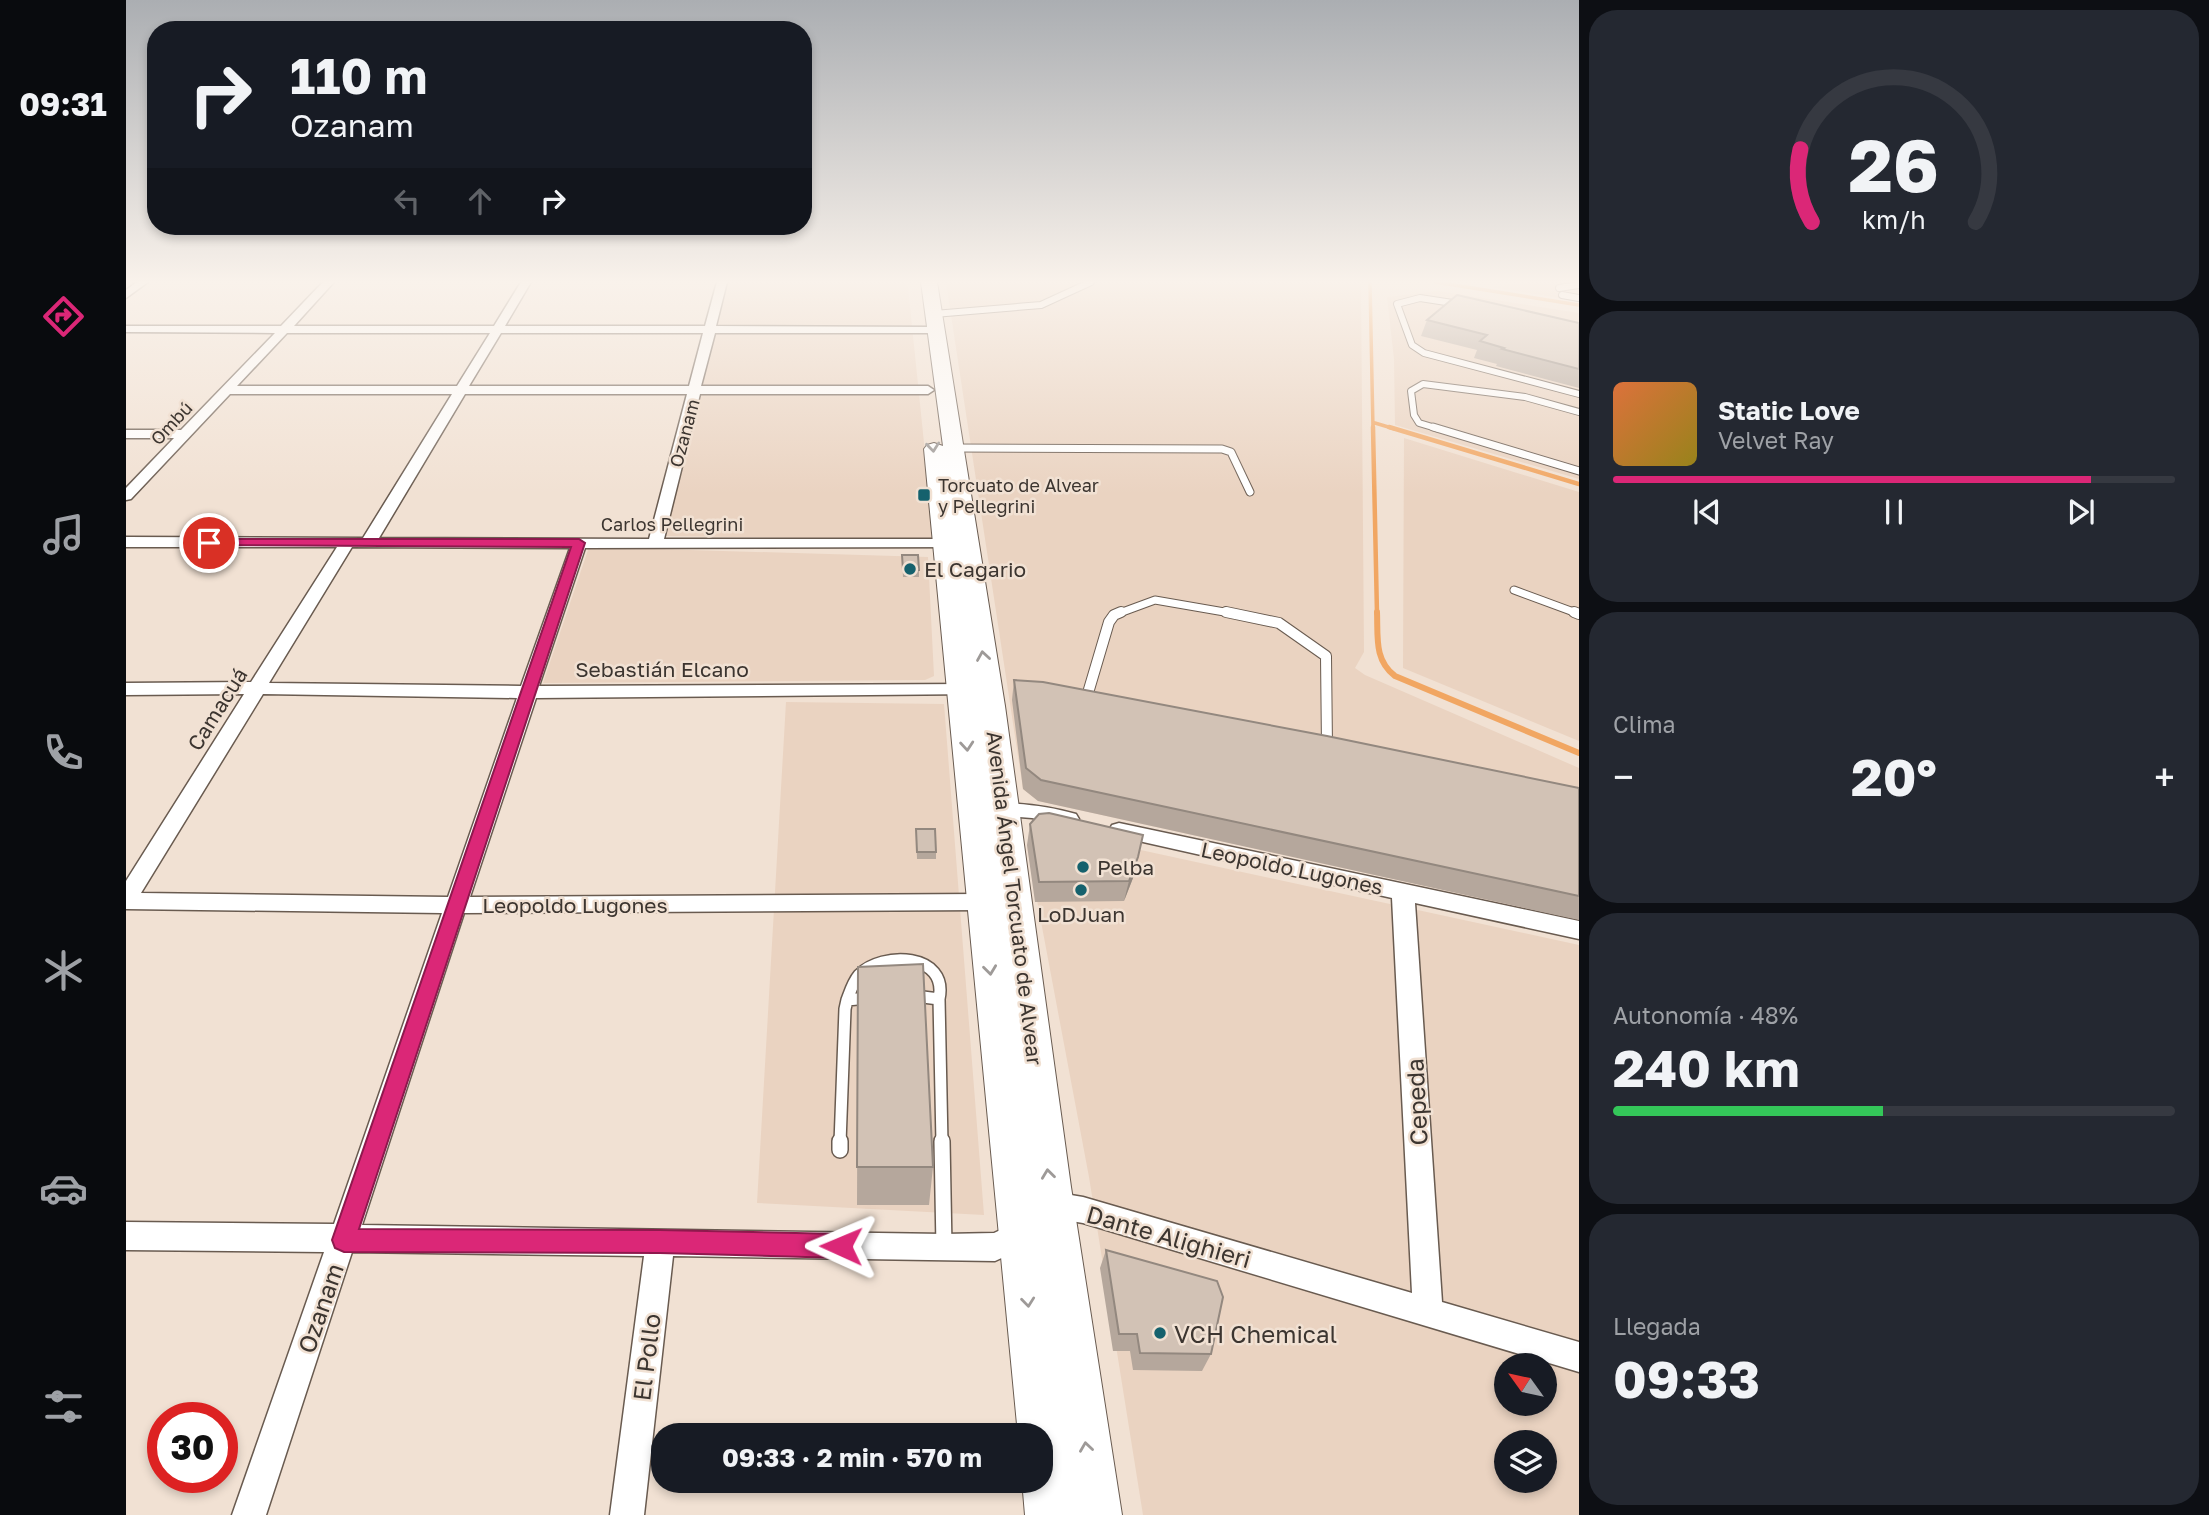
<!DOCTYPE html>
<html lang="es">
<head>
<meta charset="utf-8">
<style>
  body { margin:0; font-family:"Golos Text",sans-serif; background:#242831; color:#f1f3f6; height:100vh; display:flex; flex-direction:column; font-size:26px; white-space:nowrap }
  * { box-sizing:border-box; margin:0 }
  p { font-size:23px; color:#9ea1a6 }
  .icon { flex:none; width:38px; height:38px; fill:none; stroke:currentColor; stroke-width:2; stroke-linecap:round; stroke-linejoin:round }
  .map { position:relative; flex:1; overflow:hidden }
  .drawer { display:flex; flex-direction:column; gap:10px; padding:10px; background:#0d0f14; width:630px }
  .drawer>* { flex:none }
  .guide { position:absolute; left:21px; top:21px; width:665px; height:214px; border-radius:28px; box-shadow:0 4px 10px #0003; background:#171b24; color:#f1f3f6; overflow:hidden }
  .needle { width:46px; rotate:303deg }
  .tools { position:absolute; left:1368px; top:1353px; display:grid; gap:14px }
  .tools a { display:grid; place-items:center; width:63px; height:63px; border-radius:50%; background:#171b24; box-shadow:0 4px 10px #0003; font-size:35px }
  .speed { position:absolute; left:21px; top:1402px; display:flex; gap:14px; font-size:35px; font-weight:700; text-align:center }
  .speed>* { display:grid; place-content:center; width:91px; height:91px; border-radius:50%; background:#171b24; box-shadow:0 4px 10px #0003; line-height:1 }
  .speed .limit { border:10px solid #d22; background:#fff; color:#111 }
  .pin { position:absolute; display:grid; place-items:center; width:60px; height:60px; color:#fff; margin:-30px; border:4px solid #fff; border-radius:50%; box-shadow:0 2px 7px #0007 }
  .me { position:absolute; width:77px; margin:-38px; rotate:271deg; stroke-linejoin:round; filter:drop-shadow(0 0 5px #0008) }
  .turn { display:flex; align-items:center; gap:24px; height:147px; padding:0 28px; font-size:32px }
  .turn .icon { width:91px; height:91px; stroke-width:2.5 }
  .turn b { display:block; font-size:49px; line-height:60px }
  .lanes { display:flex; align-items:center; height:66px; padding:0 28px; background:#0003; justify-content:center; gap:35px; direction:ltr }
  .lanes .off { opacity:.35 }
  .big { font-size:52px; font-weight:700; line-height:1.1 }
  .drawer .tile { flex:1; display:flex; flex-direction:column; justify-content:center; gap:10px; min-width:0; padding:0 24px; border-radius:28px; background:#242831 }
  .drawer .dial { align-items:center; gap:0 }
  .dial svg { height:182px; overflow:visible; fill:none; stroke:#363941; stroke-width:7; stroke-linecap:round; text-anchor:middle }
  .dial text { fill:#f1f3f6; stroke:none }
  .song { display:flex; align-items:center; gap:21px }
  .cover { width:84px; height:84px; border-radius:10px; background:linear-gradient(135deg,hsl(20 70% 55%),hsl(50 70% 35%)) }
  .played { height:7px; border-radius:4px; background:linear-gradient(90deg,#db2777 85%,#363941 85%) }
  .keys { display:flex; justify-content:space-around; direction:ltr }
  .heat { display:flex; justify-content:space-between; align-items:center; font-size:38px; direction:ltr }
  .charge { height:10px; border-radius:5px; background:linear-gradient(90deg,#34c759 48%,#363941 0) }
  .trip { position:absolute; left:525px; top:1423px; width:402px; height:70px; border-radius:28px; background:#171b24; box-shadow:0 4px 10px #0003; font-weight:700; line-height:70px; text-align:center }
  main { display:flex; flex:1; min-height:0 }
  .tab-bar { display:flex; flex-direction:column; width:126px; justify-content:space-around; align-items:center; background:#090b0e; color:#9ea1a6 }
  .tab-bar .icon { width:49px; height:49px }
  .tab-bar .active { color:#db2777 }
  .tab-bar b { font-size:32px; color:#f1f3f6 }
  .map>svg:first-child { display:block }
</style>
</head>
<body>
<main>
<nav class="tab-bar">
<b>09:31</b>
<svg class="icon active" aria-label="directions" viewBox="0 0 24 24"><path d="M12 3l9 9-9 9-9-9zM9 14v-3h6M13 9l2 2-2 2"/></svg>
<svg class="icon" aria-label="music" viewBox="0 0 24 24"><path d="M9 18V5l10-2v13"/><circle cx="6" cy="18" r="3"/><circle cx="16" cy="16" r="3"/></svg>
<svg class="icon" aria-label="phone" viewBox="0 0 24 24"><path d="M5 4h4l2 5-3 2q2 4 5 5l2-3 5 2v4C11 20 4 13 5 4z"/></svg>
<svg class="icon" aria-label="climate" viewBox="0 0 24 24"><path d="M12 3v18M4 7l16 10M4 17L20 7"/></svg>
<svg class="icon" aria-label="car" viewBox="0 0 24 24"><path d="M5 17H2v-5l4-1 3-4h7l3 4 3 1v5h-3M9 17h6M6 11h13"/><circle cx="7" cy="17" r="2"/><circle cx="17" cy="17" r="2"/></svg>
<svg class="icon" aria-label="filters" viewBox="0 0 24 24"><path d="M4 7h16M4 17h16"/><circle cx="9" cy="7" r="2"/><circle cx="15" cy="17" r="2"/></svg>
</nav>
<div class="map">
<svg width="1453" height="1515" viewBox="0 0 1453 1515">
  <rect width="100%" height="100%" fill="#f1e1d3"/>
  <path fill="#ead3c1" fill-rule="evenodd" d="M 602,282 L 778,282 L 782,287 L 808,540 L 539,536 Z
    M 820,282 L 1235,282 L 1238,652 L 1229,668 L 1239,675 L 1453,768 L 1453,920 L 912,801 L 897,789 Z
    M 1413,282 L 1453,282 L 1453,301 L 1365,287 Z
    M 1312,291 L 1453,313 L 1453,479 L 1269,425 L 1268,359 L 1261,297 Z
    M 1278,438 L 1453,492 L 1453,741 L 1277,668 Z
    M 463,547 L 802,557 L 808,676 L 799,680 L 417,683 Z
    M 660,702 L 818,704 L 858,1215 L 631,1203 Z
    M 927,831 L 1453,945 L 1453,1515 L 1017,1515 L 963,1177 L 901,847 L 907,839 ZM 1381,1365 L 1419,1365 L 1419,1404 L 1381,1404 ZM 1381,1442 L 1419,1442 L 1419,1480 L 1381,1480 Z"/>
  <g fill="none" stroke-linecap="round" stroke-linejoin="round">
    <path stroke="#f1a662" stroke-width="3.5" d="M 1244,282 L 1247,429
      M 1309,282 L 1453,305
      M 1249,423 L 1269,429"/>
    <path stroke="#f1a662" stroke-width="4.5" d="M 1247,427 L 1251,614
      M 1263,427 L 1453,484"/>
    <path stroke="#f1a662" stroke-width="6" d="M 1251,612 C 1252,637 1248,660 1269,676 L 1453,753"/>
    <defs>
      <path id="service-far4" d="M 1433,288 L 1453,285
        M 1436,295 L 1453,298
        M 1333,304 L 1294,298 L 1271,304 L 1286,345 L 1298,353 L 1453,394
        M 808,314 L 915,305 L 965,282
        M 1313,429 L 1293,423 L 1288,415 L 1285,391 L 1297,384 L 1399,397 L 1453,412"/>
      <path id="service-far3" d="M 1307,427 L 1453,471
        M 828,448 L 1096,449 L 1105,452 L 1124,492
        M 1388,590 L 1453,614
        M 991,614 L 1029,600 L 1110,614"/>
      <path id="service-far2" d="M 1100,612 L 1153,623 L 1200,656 L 1201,747
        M 1448,612 L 1453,614
        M 959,703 L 983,622 L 988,615 L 995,612"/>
      <path id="service-far1" d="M 789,996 L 813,999 L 816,1143
        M 721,1000 C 724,992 727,982 733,975 C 756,951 823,953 813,999
        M 714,1143 L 719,1009 L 721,1000 L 742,998"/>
      <path id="service" d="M 816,1141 L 818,1247
        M 714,1150 L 714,1141"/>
      <path id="minor" d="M 11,282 L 22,282 L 0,298 L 0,290 Z
        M 197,282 L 208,282 L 168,326 L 368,326 L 395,282 L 405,282 L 379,326 L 579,326 L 591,282 L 601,282 L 590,326 L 810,327 L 816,330 L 810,333 L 589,333 L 575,386 L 802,386 L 808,390 L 802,394 L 574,394 L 538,539 L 832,539 L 837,541 L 840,544 L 837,547 L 459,548 L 413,686 L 846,684 L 855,690 L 852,694 L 410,698 L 344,897 L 856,894 L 864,896 L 867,902 L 864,908 L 856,910 L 338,913 L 236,1225 L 818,1234 L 868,1233 L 896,1220 L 906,1224 L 910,1234 L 906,1244 L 869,1261 L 547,1256 L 518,1515 L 484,1515 L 518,1256 L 226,1252 L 140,1515 L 106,1515 L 198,1252 L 0,1250 L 0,1222 L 208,1224 L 316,913 L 0,909 L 0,881 L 118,694 L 0,695 L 0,683 L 125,682 L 211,547 L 0,547 L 0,537 L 237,538 L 326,394 L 104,394 L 5,499 L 0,500 L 0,488 L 48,438 L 0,438 L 0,430 L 55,430 L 149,333 L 0,332 L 0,326 L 155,326 ZM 161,333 L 364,333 L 331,386 L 111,386 ZM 375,333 L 577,333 L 563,386 L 343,386 ZM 339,394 L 561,394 L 523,539 L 253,538 ZM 226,547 L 444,548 L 395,686 L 143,683 ZM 137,694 L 391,698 L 322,897 L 15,893 Z
        M 878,803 C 903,804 926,807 950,814 L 953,819 L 950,824 L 943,826 L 906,818 L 871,815 L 868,810 L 871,805 Z
        M 993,823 L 1453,921 L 1453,939 L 1289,903 L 1316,1302 L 1453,1342 L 1453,1372 L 957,1223 L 945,1221 L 924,1229 L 914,1226 L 910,1216 L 914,1206 L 945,1195 L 957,1197 L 1286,1293 L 1266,898 L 986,835 L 983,830 L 986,825 Z"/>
      <path id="primary" d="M 795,282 L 811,282 L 879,706 L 945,1187 L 996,1515 L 899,1515 L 896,1480 L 915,1480 L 915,1435 L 892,1435 L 798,449 L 801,445 L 808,443 L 817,446 Z"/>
    </defs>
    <use href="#service-far4" stroke="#695b50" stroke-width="8"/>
    <use href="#service-far3" stroke="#695b50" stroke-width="9"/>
    <use href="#service-far2" stroke="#695b50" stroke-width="12"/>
    <use href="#service-far1" stroke="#695b50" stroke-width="14"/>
    <use href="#service" stroke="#695b50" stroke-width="18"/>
    <use href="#minor" stroke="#695b50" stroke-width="3"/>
    <use href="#primary" stroke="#695b50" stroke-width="2"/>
    <use href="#service-far4" stroke="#fff" stroke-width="6"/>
    <use href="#service-far3" stroke="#fff" stroke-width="7"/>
    <use href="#service-far2" stroke="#fff" stroke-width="10"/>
    <use href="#service-far1" stroke="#fff" stroke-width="11"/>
    <use href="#service" stroke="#fff" stroke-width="15"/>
    <use href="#minor" fill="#fff" fill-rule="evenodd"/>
    <use href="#primary" fill="#fff" fill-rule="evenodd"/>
  </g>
  <path fill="#b5a79c" d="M 1301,320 L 1453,323 L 1453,388 L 1370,366 L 1371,364 L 1348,358 L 1351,350 L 1295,336 Z
    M 776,555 L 793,570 L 793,577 L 777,577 Z
    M 888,680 L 1453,788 L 1453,920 L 912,801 L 897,789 L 886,700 Z
    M 904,824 L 1012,857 L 1007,878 L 998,901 L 909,902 L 901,845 Z
    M 790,829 L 810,852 L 810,859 L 791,859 Z
    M 732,967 L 807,1167 L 803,1205 L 731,1205 Z
    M 980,1250 L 1085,1354 L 1076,1371 L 1007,1370 L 1004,1351 L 987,1351 L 974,1268 Z"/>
  <path fill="#93887f" d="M 1012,857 L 1007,878 L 998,901 L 1003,881 Z"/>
  <path fill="#d2c2b5" stroke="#93887f" stroke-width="2" d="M 1331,295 L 1453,323 L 1453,369 L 1376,349 L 1378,348 L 1354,341 L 1361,335 L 1301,320 Z
    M 776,555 L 792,555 L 793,570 L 777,570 Z
    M 888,680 L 917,682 L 1201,736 L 1453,788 L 1453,896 L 915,780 L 900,768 Z
    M 923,813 L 1017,835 L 1012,857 L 1003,881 L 913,882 L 904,824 L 913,814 Z
    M 790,829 L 809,829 L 810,852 L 791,852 Z
    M 797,964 L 807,1167 L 731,1167 L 732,967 Z
    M 980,1250 L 1091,1281 L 1097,1297 L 1085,1354 L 1014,1353 L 1011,1334 L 993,1334 Z"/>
  <defs><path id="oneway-chevron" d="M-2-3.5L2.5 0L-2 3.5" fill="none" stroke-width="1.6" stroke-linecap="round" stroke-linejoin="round" transform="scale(1.75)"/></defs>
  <g stroke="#9e9a98">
    <use href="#oneway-chevron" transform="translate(807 447) rotate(84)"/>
    <use href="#oneway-chevron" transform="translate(857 656) rotate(-99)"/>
    <use href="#oneway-chevron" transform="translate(841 746) rotate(85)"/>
    <use href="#oneway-chevron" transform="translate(864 970) rotate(83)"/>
    <use href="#oneway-chevron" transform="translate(922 1174) rotate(-97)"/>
    <use href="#oneway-chevron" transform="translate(902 1302) rotate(84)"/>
    <use href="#oneway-chevron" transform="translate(960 1447) rotate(-98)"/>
  </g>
  <linearGradient id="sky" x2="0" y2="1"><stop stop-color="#abaeb2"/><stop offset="0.57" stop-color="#f9f2eb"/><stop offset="1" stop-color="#f9f2eb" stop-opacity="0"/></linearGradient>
  <rect width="1453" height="494" fill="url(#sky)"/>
  <path fill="#db2777" stroke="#8e194d" stroke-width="2" d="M 83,539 L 453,539 L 459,543 L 233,1229 L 534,1230 L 715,1234 L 723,1238 L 727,1246 L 723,1254 L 715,1258 L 534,1253 L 218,1252 L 209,1248 L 206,1240 L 445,547 L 78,545 L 76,543 Z"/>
  <g fill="#15616d" stroke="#f1e1d3" stroke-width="2.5">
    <rect x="791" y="488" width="14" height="14" rx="3.5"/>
    <circle cx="784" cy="569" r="7"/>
    <circle cx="957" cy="867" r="7"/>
    <circle cx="955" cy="890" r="7"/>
    <circle cx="1034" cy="1333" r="7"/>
  </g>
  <g text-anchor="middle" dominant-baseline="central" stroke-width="5" stroke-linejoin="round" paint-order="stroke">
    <g font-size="18" fill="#3c3530" stroke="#f1e1d3">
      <text transform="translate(45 423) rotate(-47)">Ombú</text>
      <text transform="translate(558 433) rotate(-75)">Ozanam</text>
      <text x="546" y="524">Carlos Pellegrini</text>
    </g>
    <g font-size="18" fill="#3c3530" stroke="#f1e1d3" text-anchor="start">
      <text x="812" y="485">Torcuato de Alvear<tspan x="812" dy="21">y Pellegrini</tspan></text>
    </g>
    <g font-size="21" fill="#3c3530" stroke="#f1e1d3" text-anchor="start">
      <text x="798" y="569">El Cagario</text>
      <text x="971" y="867">Pelba</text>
      <text x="955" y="914" text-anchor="middle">LoDJuan</text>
    </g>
    <g font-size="21" fill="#3c3530" stroke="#f1e1d3">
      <text x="536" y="669">Sebastián Elcano</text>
      <text transform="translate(91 709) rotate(-58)">Camacuá</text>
      <text transform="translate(1166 868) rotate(12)">Leopoldo Lugones</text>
      <text transform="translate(889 898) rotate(83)">Avenida Ángel Torcuato de Alvear</text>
      <text x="449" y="905">Leopoldo Lugones</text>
    </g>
    <g font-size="24" fill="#3c3530" stroke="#f1e1d3">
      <text transform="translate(1290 1102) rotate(-93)">Cepeda</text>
      <text transform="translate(1043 1236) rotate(16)">Dante Alighieri</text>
      <text transform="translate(194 1308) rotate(-71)">Ozanam</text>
      <text transform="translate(520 1357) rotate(-83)">El Pollo</text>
    </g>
    <g font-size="24" fill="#3c3530" stroke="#f1e1d3" text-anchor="start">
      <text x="1048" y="1333">VCH Chemical</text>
    </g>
  </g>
</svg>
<div class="tools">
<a><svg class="needle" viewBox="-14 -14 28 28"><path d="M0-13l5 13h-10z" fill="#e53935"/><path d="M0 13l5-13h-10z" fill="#9ea1a6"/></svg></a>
<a><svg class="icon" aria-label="layers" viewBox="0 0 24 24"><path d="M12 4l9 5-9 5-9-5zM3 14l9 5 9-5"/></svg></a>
</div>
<div class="speed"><div class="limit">30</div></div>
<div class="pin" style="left:83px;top:543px;background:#d93025"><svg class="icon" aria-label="arrive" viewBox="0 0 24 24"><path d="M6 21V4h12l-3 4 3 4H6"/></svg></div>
<svg class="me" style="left:715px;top:1246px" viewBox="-20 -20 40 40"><path d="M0-17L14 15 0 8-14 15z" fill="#db2777" stroke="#fff" stroke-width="4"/></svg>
<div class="trip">09:33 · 2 min · 570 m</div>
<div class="guide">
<div class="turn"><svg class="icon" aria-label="right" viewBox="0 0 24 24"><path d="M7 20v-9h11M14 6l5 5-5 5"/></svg><div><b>110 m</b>Ozanam</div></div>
<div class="lanes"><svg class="icon off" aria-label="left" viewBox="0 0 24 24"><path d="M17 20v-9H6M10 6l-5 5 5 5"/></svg><svg class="icon off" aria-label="ahead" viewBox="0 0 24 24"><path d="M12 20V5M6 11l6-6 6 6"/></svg><svg class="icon" aria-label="right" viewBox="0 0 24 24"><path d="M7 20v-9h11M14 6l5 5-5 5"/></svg></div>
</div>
</div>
<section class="drawer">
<div class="tile dial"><svg viewBox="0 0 100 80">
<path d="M14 69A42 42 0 1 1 86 69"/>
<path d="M14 69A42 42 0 0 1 9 37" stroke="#db2777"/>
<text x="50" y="56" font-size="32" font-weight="700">26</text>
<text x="50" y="72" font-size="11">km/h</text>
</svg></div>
<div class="tile">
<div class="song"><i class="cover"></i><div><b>Static Love</b><p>Velvet Ray</p></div></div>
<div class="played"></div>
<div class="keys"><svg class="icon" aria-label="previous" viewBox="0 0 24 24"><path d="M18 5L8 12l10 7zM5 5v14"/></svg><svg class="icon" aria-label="pause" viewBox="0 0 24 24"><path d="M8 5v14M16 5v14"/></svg><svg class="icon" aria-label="next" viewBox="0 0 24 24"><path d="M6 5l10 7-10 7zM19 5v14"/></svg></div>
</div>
<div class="tile"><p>Clima</p>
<div class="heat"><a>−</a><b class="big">20°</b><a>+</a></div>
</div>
<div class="tile"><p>Autonomía · 48%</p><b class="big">240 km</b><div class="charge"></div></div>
<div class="tile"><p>Llegada</p><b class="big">09:33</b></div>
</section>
</main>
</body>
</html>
